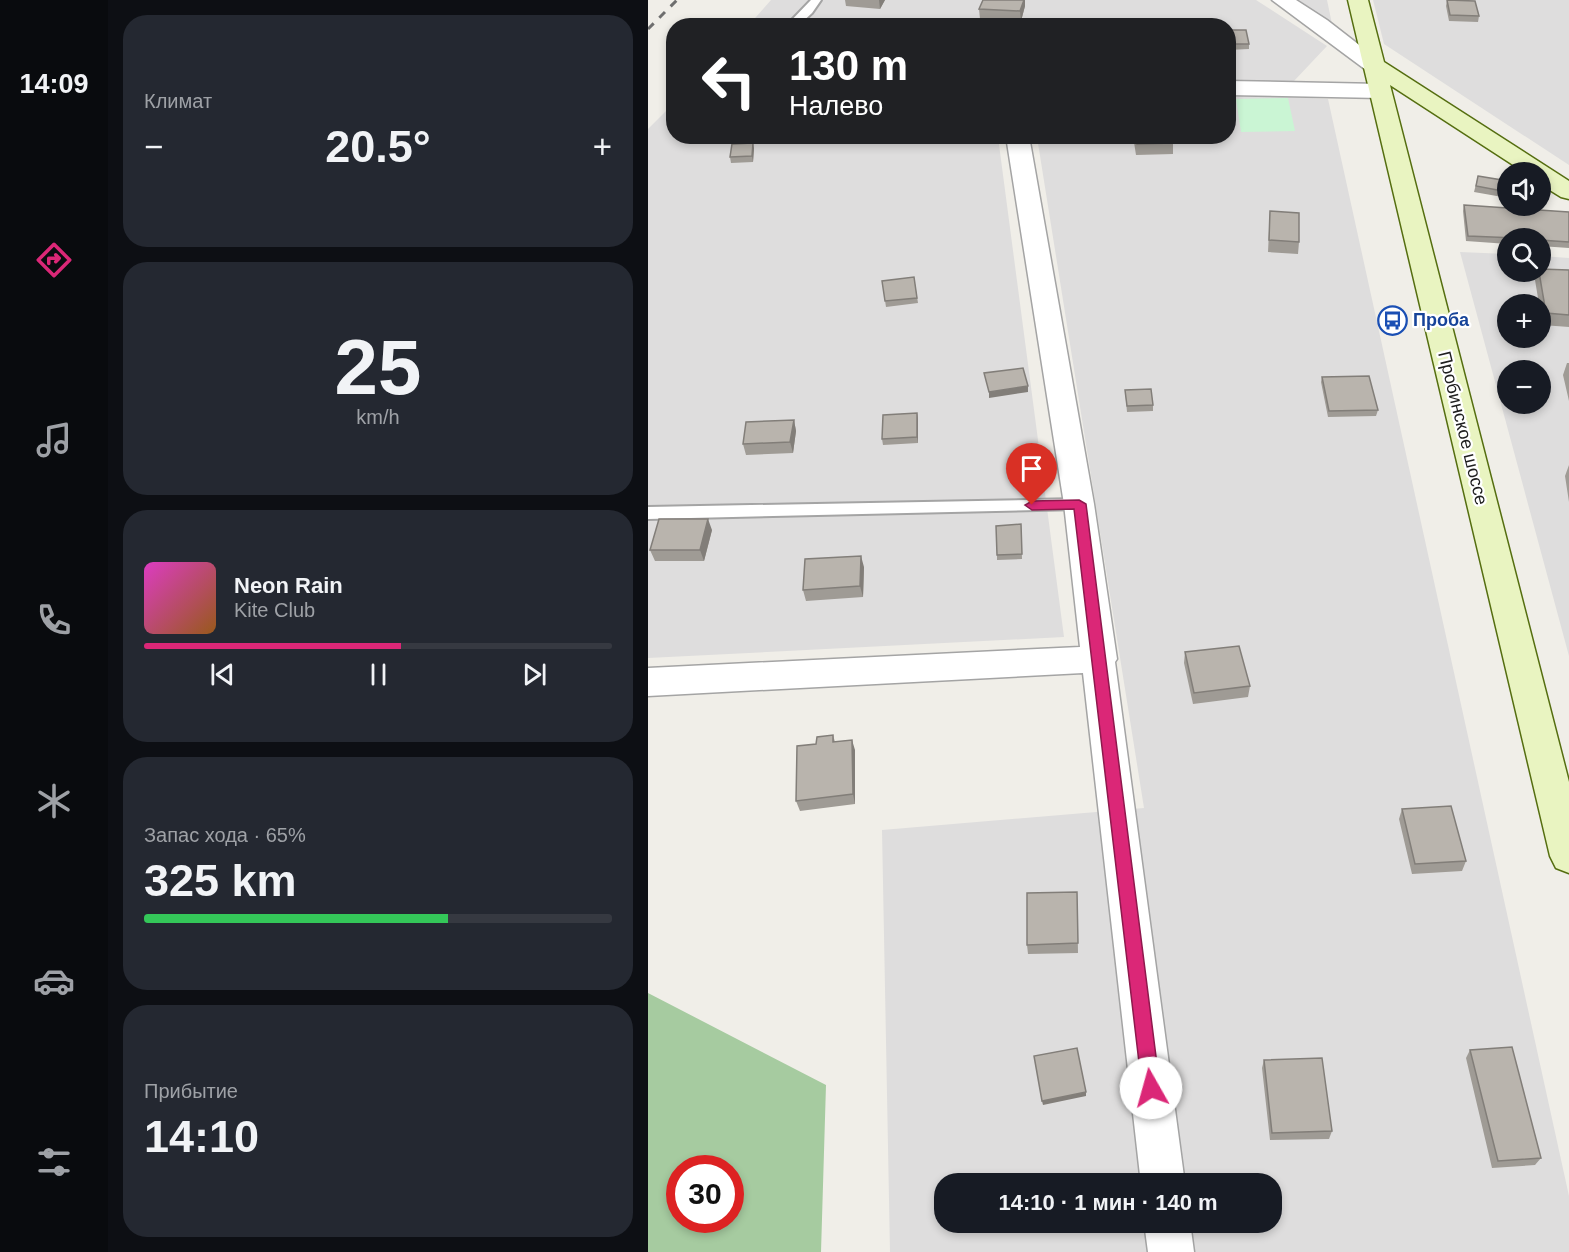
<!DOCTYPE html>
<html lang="ru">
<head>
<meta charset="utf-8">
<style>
  body { margin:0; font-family:Arial,sans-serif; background:#242831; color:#f1f3f6; height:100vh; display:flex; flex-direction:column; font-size:22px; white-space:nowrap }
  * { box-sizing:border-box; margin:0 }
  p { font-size:20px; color:#9ea1a6 }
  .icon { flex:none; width:33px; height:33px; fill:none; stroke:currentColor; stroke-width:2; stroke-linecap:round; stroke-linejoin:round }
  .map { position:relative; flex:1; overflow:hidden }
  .sheet { display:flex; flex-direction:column; gap:15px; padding:15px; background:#0d0f14; width:540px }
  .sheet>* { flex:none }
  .hud { position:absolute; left:18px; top:18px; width:570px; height:126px; border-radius:24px; box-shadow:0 3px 9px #0003; background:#202124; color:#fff; overflow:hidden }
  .controls { position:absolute; left:849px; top:162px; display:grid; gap:12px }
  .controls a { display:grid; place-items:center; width:54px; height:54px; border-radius:50%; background:#171b24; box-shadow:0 3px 9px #0003; font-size:30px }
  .speed { position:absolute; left:18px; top:1155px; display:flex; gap:12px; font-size:30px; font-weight:700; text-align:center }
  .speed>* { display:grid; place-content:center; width:78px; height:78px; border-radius:50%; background:#171b24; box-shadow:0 3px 9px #0003; line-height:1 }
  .speed .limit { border:9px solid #d22; background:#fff; color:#111 }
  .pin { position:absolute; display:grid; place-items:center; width:51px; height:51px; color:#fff; margin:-62px -26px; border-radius:50% 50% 50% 0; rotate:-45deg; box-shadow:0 0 6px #0007 }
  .pin .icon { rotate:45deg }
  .me { position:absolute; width:66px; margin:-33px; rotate:353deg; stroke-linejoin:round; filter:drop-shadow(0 0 4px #0008) }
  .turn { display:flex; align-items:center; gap:21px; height:126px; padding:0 24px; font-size:27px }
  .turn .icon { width:78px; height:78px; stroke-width:2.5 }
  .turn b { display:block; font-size:42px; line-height:51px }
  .big { font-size:45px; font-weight:700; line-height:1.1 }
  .sheet .card { flex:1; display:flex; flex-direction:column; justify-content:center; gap:9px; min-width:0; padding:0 21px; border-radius:24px; background:#242831 }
  .sheet .dial { align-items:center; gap:0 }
  .dial b { font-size:78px; line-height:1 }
  .song { display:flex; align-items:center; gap:18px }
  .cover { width:72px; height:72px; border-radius:9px; background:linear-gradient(135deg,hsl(310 70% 55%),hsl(30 70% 35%)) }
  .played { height:6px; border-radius:3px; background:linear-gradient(90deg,#db2777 55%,#363941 55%) }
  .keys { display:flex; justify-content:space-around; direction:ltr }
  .heat { display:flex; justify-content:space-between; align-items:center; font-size:33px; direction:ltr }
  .charge { height:9px; border-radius:4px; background:linear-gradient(90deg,#34c759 65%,#363941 0) }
  .trip { position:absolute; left:286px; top:1173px; width:348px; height:60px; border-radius:24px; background:#171b24; box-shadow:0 3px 9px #0003; font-weight:700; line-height:60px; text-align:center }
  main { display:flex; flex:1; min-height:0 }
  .tabs { display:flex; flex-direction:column; width:108px; justify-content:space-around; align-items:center; background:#090b0e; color:#9ea1a6 }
  .tabs .icon { width:42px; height:42px }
  .tabs .selected { color:#db2777 }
  .tabs b { font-size:27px; color:#f1f3f6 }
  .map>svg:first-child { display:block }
</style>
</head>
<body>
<main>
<nav class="tabs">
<b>14:09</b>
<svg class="icon selected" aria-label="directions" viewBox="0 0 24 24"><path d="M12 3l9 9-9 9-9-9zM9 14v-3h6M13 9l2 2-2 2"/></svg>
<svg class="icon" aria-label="music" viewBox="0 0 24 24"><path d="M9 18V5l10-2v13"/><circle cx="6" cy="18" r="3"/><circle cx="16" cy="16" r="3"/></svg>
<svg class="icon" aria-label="phone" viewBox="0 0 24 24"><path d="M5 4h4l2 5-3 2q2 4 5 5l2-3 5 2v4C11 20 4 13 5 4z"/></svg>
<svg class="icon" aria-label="climate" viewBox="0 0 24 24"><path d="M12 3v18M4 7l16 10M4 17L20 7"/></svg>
<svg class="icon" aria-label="car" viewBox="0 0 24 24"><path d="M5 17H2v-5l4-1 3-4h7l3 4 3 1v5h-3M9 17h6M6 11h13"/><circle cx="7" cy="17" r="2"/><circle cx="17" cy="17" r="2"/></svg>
<svg class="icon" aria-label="filters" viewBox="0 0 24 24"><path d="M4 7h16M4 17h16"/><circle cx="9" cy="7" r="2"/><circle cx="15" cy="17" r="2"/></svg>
</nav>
<section class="sheet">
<div class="card"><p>Климат</p>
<div class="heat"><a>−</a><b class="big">20.5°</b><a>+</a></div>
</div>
<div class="card dial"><b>25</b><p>km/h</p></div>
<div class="card">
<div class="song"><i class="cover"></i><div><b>Neon Rain</b><p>Kite Club</p></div></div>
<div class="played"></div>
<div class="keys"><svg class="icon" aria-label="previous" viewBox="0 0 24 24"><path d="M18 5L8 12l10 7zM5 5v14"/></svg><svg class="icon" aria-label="pause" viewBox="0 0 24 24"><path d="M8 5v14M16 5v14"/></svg><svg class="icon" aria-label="next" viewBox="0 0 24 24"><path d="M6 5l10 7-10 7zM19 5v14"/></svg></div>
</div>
<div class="card"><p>Запас хода · 65%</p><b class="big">325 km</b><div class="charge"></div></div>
<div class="card"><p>Прибытие</p><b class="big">14:10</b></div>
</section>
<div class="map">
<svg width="921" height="1252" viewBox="0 0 921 1252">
  <rect width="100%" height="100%" fill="#f0eee8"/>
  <path fill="#dedddd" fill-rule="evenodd" d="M 123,0 L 608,0 L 679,46 L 646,81 L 581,83 L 580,26 L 100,26 Z
    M 649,0 L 679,0 L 684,24 Z
    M 725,0 L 921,0 L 921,165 L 736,44 Z
    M 581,94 L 680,99 L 921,1196 L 921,1252 L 242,1252 L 234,830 L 496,808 L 389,137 L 580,136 ZM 297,1184 L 624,1184 L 624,1222 L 297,1222 Z
    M 25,104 L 26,136 L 350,137 L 416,637 L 0,658 L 0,129 Z
    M 812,252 L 859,254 L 860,272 L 892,272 L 893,256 L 921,258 L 921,656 ZM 860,304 L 892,304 L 892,338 L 860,338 ZM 860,370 L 892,370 L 892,404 L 860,404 Z"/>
  <path fill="#a6cba0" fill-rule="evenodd" d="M 0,993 L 178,1085 L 173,1252 L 0,1252 ZM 32,1168 L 82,1168 L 82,1220 L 32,1220 Z"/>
  <path fill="#caf5d4" d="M 640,98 L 647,131 L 593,132 L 588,99 Z"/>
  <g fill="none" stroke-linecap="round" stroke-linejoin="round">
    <defs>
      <path id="lane" d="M 163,0 L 173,0 L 164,13 L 150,26 L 138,26 Z
        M 431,499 L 436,500 L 439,504 L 436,508 L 431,509 L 0,519 L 0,507 Z"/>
      <path id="street" d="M 624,0 L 648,0 L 679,20 L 737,65 L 734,70 L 726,71 L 718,70 Z
        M 580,81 L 732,84 L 740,86 L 743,91 L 740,96 L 732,98 L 580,95 Z
        M 358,136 L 381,136 L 446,504 L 469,659 L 467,662 L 537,1184 L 493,1184 L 435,673 L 0,696 L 0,668 L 432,647 L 416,504 Z
        M 496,1222 L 542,1222 L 546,1252 L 500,1252 Z"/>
      <path id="secondary" d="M 700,0 L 720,0 L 736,62 L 921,181 L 921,199 L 913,197 L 892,184 L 892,172 L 876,172 L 742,85 L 921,782 L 921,873 L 908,868 L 902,856 Z"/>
    </defs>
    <use href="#lane" stroke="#a4a4a4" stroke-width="4"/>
    <use href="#street" stroke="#a4a4a4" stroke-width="3"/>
    <use href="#secondary" stroke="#556e10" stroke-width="3"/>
    <use href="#lane" fill="#fff" fill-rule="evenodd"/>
    <use href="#street" fill="#fff" fill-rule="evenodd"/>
    <use href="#secondary" fill="#e9f4c1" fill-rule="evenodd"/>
    <path stroke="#6e6e6e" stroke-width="3" stroke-dasharray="8 8" stroke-linecap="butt" d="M 0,29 L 29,0"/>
  </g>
  <path fill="#9f9b95" d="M 197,0 L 237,0 L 232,9 L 198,6 Z
    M 335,0 L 377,0 L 377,6 L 373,21 L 332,19 L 331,9 Z
    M 799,0 L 831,16 L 830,22 L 801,21 L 798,6 Z
    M 580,30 L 601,44 L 601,49 L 580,50 Z
    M 485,136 L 524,136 L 525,143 L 525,154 L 488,155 Z
    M 106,148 L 105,162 L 83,163 L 82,157 Z
    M 830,176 L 860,181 L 860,198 L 826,192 Z
    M 816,205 L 921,212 L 921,248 L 892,246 L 892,238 L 860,238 L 860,244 L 818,241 L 815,211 Z
    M 622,211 L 651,242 L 650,254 L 620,252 Z
    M 921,270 L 921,327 L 894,325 L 892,314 L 892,304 L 891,304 L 887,280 L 889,272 Z
    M 266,277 L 270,303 L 238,307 L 234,281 Z
    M 919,363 L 921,363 L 921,401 L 915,375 Z
    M 674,377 L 730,410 L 728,416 L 680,417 L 673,382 Z
    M 477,390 L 505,405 L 505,411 L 479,412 Z
    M 269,413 L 270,419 L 270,443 L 235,445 L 234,439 Z
    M 146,420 L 148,431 L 145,453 L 98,455 L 95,444 Z
    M 921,465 L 921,502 L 917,476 Z
    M 373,524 L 374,559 L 349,560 L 349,555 Z
    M 64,530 L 56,561 L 7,561 L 2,550 Z
    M 216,567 L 215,597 L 158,601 L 155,590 Z
    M 537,652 L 602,686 L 600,697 L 545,704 L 536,663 Z
    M 185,735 L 187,742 L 207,750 L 207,804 L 152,811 L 148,801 L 168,744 Z
    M 754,809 L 818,861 L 814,871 L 764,874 L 751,819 Z
    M 429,892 L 430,953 L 380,954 L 379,945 Z
    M 822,1050 L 893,1158 L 887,1165 L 844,1168 L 818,1058 Z
    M 616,1060 L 684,1131 L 681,1139 L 622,1140 L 614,1068 Z"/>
  <path fill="#827e79" d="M 231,0 L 237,0 L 232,9 Z
    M 376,0 L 377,0 L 377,6 L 373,21 L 372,11 Z
    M 105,143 L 106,148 L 105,162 L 104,156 Z
    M 380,386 L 380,392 L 341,398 L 341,392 Z
    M 269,413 L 270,419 L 270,443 L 269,437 Z
    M 146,420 L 148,431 L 145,453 L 142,442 Z
    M 60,519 L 64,530 L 56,561 L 52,550 Z
    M 213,556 L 216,567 L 215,597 L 212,586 Z
    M 204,740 L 207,750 L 207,804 L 205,794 Z
    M 438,1092 L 438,1096 L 395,1105 L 394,1101 Z"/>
  <path fill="#b9b4ad" stroke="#827e79" stroke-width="1.5" d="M 335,0 L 376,0 L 372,11 L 331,9 Z
    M 799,0 L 827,1 L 831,16 L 802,15 Z
    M 508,21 L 509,26 L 481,26 L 480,22 Z
    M 160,22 L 176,23 L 175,26 L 157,26 Z
    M 580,30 L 598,30 L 601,44 L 580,44 Z
    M 487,136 L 524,136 L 525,143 L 489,144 Z
    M 105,143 L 104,156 L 82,157 L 84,144 Z
    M 830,176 L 860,181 L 860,192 L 828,186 Z
    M 816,205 L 921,212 L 921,242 L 892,240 L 892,238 L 868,238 L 820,236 Z
    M 622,211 L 651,213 L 651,242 L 621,240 Z
    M 892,269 L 921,270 L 921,315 L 898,313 L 891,272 L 892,272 Z
    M 266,277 L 269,298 L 237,301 L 234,281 Z
    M 375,368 L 380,386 L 341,392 L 336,373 Z
    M 721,376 L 730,410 L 681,411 L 674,377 Z
    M 503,389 L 505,405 L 479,406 L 477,390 Z
    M 269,413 L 269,437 L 234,439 L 235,415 Z
    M 146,420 L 142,442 L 95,444 L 98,422 Z
    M 11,519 L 60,519 L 52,550 L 2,550 Z
    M 373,524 L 374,554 L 349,555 L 348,526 Z
    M 213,556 L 212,586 L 155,590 L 157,559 Z
    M 591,646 L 602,686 L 546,693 L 537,652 Z
    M 185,735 L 185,742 L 204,740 L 205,794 L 148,801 L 149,746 L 168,744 L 169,737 Z
    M 803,806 L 818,861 L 767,864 L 754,809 Z
    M 429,892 L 430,943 L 379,945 L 379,893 Z
    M 864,1047 L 893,1158 L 850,1161 L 822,1050 Z
    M 429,1048 L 438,1092 L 394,1101 L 386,1056 Z
    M 674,1058 L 684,1131 L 624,1133 L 616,1060 Z"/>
  <path fill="#db2777" stroke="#8e194d" stroke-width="1.5" d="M 431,500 L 438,504 L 512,1088 L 509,1094 L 503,1097 L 497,1094 L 494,1088 L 426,509 L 384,510 L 377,505 L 384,501 Z"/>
  <defs>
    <symbol id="bus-ring" viewBox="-11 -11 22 22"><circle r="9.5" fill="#fff" stroke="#1a4fb4" stroke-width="1.5"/><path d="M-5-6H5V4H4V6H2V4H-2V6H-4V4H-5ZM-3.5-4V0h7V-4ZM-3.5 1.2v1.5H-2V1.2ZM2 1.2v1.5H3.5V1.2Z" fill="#1a4fb4"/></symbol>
  </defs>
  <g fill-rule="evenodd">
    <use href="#bus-ring" x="728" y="304" width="33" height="33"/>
  </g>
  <g text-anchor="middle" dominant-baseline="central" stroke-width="4.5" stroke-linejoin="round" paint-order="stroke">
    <g font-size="18" font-weight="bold" fill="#164399" stroke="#fff" text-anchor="start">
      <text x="765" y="320">Проба</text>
    </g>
    <g font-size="18" fill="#202020" stroke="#fff">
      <text transform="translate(815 428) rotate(76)">Пробинское шоссе</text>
    </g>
  </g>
</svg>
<div class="controls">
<a><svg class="icon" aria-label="sound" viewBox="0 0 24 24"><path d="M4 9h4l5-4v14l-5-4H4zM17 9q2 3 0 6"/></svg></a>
<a><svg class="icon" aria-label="search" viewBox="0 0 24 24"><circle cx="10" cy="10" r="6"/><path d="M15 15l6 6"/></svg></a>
<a>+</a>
<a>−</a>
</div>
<div class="speed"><div class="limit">30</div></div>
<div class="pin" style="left:384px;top:505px;background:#d93025"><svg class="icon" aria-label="arrive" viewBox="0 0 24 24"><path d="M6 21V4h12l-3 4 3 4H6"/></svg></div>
<svg class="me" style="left:503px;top:1088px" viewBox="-20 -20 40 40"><circle r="19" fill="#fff"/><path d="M0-13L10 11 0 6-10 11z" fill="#db2777"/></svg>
<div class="trip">14:10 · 1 мин · 140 m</div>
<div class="hud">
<div class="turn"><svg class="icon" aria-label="left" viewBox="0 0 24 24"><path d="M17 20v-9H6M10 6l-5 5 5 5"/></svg><div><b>130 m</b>Налево</div></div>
</div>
</div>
</main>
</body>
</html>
